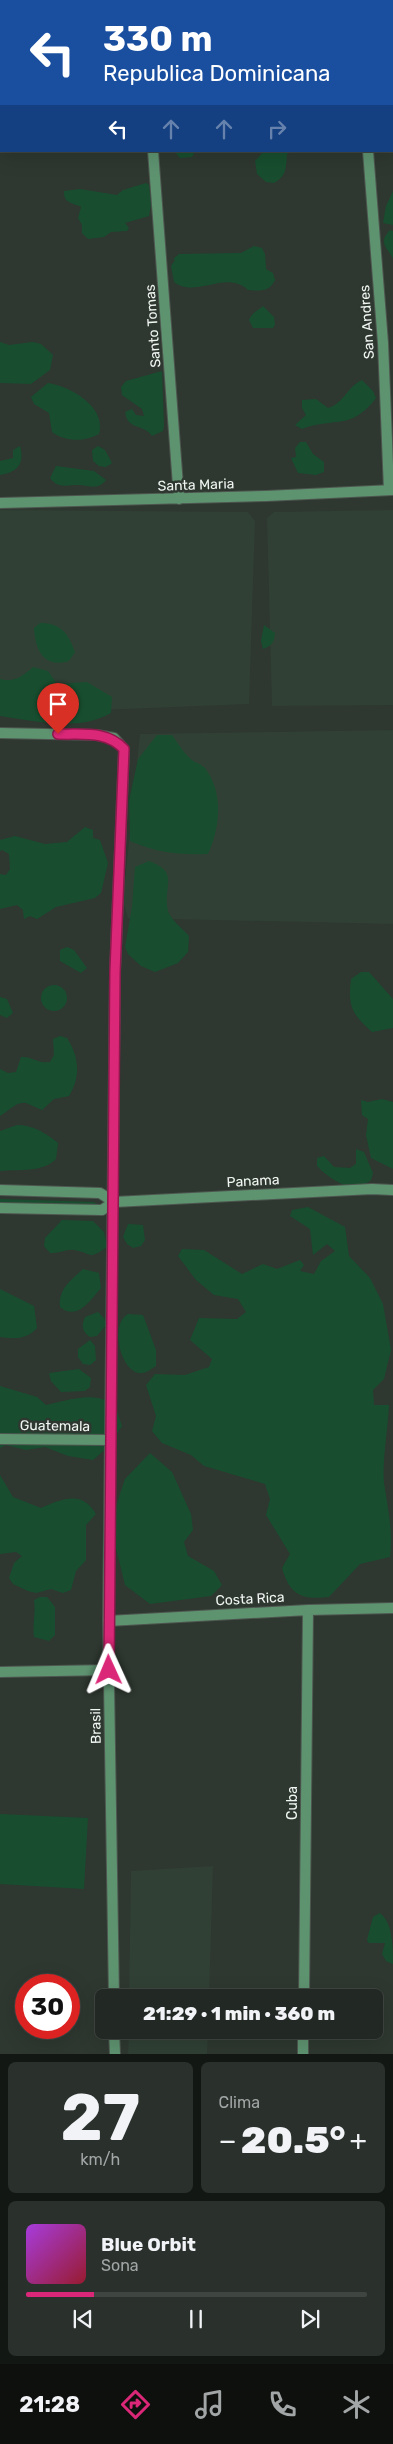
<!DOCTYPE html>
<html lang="es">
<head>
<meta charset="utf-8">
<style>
  body { margin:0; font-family:Rubik,sans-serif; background:#2a312c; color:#f1f3f6; height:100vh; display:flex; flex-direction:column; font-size:19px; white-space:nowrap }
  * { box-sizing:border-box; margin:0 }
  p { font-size:16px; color:#a2a6a6 }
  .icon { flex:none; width:28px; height:28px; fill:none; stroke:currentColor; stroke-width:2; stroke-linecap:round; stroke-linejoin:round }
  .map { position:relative; height:2054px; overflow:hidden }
  .drawer { display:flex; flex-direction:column; gap:8px; padding:8px; background:#131714; flex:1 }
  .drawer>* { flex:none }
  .banner { position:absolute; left:0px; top:0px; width:394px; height:152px; box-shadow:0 5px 20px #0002,0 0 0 1px #3f4541; background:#1a4fa0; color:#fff; overflow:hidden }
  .speed { position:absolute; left:15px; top:1974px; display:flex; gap:10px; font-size:25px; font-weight:700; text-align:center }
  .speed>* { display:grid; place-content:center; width:65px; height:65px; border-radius:50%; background:#222924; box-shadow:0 5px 20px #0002,0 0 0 1px #3f4541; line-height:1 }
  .speed .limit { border:8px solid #d22; background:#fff; color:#111 }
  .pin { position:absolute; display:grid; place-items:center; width:42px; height:42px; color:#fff; margin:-51px -21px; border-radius:50% 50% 50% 0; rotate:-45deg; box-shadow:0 0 5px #0007 }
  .pin .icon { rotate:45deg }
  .me { position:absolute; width:55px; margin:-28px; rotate:359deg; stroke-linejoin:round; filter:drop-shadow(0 0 4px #0008) }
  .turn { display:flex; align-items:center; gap:18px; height:105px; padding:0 20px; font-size:22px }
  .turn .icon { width:65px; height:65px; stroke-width:2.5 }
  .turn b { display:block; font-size:35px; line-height:42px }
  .lanes { display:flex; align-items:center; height:48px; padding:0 20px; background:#0003; justify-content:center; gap:25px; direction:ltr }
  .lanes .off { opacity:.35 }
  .big { font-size:38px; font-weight:800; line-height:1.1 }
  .drawer .card { flex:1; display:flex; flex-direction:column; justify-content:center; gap:8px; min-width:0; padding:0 18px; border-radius:8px; background:#2a312c }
  .drawer .dial { align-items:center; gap:0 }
  .dial b { font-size:65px; line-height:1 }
  .song { display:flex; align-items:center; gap:15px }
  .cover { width:60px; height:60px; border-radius:8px; background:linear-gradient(135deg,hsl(280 70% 55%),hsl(350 70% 35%)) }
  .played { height:5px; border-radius:2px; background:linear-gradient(90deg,#db2777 20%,#3f4541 20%) }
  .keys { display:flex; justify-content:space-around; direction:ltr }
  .heat { display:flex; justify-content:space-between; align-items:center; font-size:28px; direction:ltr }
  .drawer .tiles { flex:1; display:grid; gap:8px; grid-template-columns:1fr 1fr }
  .card:last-child { grid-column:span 2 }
  .trip { position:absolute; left:95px; top:1989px; width:288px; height:50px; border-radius:8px; background:#222924; box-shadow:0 5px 20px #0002,0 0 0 1px #3f4541; font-weight:800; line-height:50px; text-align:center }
  .menu { display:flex; height:80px; justify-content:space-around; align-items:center; background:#0e100e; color:#a2a6a6 }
  .menu .icon { width:35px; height:35px }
  .menu .selected { color:#db2777 }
  .menu b { font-size:22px; color:#f1f3f6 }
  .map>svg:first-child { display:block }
</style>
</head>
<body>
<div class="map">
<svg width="393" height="2054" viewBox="0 0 393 2054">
  <rect width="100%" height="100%" fill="#2e3730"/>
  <path fill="#304035" d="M 0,510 L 248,512 L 255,521 L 249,704 L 0,714 Z
    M 393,510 L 393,705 L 272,706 L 267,518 L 274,512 Z
    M 393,730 L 393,924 L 128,918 L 123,901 L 140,734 Z
    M 213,1866 L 209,1997 L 129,1997 L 131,1871 Z
    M 129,2030 L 208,2030 L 207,2054 L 128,2054 Z"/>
  <path fill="#184e2f" d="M 174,151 L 195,151 L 195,152 L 192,157 L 180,158 Z
    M 264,151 L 292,151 L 287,154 C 286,167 287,176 274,183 L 266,182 L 257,174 L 255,161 Z
    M 146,183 L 149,185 L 151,205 L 149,216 L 125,223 L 129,228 L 127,231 L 111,232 L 104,237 L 88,239 L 82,233 L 82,225 L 78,218 L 81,207 C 74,203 63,204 64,191 L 80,189 L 117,195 L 123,190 Z
    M 393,191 L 393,225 L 383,223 L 386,206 Z
    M 390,230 L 393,231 L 393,259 C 388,247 377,244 390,230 Z
    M 254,246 L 262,248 L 265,254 L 266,269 L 273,273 L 275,280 C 269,292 261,291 248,290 C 227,269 195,299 174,282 L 171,266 L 175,260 L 173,259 L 179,254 L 241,253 Z
    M 263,306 L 274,317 L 275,325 L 273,328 L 253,328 L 249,320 C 252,313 257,311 263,306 Z
    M 33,342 L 41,344 L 53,355 L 50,370 L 31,384 L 0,383 L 0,342 L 9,345 Z
    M 162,371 L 164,426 L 163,431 L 152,436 C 143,423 128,431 125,412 L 132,409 L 136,415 L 144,416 L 142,409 L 122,395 L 121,387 L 126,381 Z
    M 362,380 L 373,391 L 376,398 C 352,431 332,417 302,429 L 295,425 L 306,415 L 302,408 L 302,400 L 316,399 L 328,408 C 343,404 348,386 362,380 Z
    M 48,383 C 70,386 107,407 99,434 C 85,442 65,442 52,432 L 49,413 L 34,404 L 31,397 Z
    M 300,442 L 306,442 L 313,454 L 324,462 L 324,472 L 316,475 L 298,473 L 291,458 L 296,457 L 295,448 Z
    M 20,446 C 25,465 17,472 0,475 L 0,461 L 13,458 L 13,450 Z
    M 98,446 L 105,450 L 112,463 L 106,467 L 99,466 L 93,461 L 92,450 Z
    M 56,466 L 94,471 L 106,480 C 98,490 91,486 80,485 C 67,484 59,490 50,478 Z
    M 40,623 C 61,623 68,633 75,652 L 69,661 C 42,669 35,647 34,628 Z
    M 264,625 L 275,633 C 274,642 272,646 263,649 L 261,641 Z
    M 33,667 L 48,671 L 57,684 L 87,682 L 112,697 L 111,713 C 77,732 37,721 0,716 L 0,679 C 14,683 23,676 33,667 Z
    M 157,735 L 172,735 C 178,743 184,754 192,760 C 196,763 201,764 205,768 C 224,793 220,827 208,854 C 177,855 159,853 130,841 L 129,801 L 138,759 Z
    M 85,827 L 93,830 L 93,838 L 100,840 L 108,863 L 101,893 L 95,898 L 56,907 L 37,919 L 30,916 L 24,919 L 23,910 L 17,905 L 0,909 L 0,874 L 6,875 L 10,869 L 9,854 L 2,850 L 0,851 L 0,840 L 15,836 L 45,844 L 67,842 Z
    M 149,861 C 181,873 162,886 168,911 C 170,919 183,929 189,936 L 188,952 L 178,963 L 155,972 L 141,966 L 128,954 L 125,947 L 132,907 L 135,867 Z
    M 67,947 L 74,950 L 87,968 L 81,973 L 60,961 L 60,950 Z
    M 361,972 L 369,972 L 393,999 L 393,1028 L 372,1032 C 351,1013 348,1006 351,979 Z
    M41 998a13 13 0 1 1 26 0a13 13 0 1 1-26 0Z
    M 0,997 L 7,999 L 13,1013 L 7,1018 L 0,1015 Z
    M 60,1036 L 67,1038 C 79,1056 81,1077 69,1096 L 54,1099 L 42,1110 C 36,1108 32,1105 26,1103 C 16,1101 8,1112 0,1116 L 0,1069 L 8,1073 L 16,1072 L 21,1057 C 32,1056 38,1064 50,1062 L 54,1055 L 53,1039 Z
    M 382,1099 L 393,1102 L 393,1169 L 371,1158 L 366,1135 L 368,1119 L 362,1115 L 361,1100 L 368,1102 Z
    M 17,1125 C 33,1125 46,1133 58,1143 L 56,1159 C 42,1173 19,1169 0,1171 L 0,1131 Z
    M 356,1149 L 364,1152 L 373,1173 L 371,1180 C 367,1183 361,1188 357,1188 C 345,1189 324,1174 317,1166 L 317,1158 L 324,1156 L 334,1167 L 350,1168 L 356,1164 Z
    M 0,1199 L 94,1202 L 97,1204 L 0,1204 Z
    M 308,1207 L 345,1227 L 349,1256 L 370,1278 L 383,1304 L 391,1350 L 384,1379 L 373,1390 L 374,1405 L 389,1405 C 388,1427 382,1462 384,1483 C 388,1509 393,1530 390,1557 L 360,1564 L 329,1597 C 301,1600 290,1595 282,1568 L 290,1554 L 266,1515 L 270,1499 L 265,1484 L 204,1466 L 191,1455 L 162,1443 L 152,1431 L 156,1416 L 146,1385 L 155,1374 L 185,1375 L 209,1367 L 212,1359 L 190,1340 L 199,1318 L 237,1319 L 246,1312 L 238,1299 L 214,1295 L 196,1280 L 178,1256 L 182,1249 L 204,1250 L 242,1274 L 263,1264 L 277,1269 L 300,1260 L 304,1265 L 300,1271 L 314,1274 L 321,1261 L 335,1251 L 327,1244 L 313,1255 L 310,1229 L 290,1216 L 292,1210 Z
    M 62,1220 L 93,1221 L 104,1232 L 107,1247 C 87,1261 93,1253 74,1250 C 66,1249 58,1254 50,1253 L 44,1246 L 45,1238 Z
    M 128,1224 L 143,1225 L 145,1240 L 141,1246 L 133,1248 L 127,1244 L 123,1237 Z
    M 83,1269 L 99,1273 L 101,1288 C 90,1301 77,1321 60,1307 C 58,1289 71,1280 83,1269 Z
    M 0,1289 L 34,1306 L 37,1328 C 26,1340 15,1339 0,1337 Z
    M 98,1312 L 104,1318 L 106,1325 L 97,1336 L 90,1337 C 82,1331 81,1326 85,1317 Z
    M 128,1314 L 143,1315 L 156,1350 L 156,1366 C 152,1368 147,1373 142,1373 C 122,1376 108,1325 128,1314 Z
    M 90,1340 L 95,1346 L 96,1360 L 90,1365 L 83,1364 L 78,1357 L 78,1349 Z
    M 79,1369 L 91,1378 L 90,1387 L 85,1391 L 61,1392 L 51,1381 L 49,1373 Z
    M 0,1386 L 37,1397 L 46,1405 C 67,1401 103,1387 117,1411 C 119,1415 120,1421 122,1426 L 108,1447 L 93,1460 L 68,1456 L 45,1447 L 26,1450 L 6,1445 L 0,1448 Z
    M 150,1453 L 172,1472 L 191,1514 L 193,1530 L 184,1542 L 188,1556 L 214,1571 L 222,1585 L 211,1596 L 150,1604 L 125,1585 L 110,1524 L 125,1479 Z
    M 0,1475 L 13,1497 L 41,1508 C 62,1499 82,1490 96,1514 L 86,1525 L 86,1560 L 76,1571 L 71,1590 L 63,1593 L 51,1589 L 36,1593 L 28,1591 L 13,1584 L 9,1578 L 14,1563 L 22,1556 L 16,1552 L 0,1554 Z
    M 40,1597 L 47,1597 L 55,1607 L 55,1635 L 49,1641 L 34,1637 C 32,1624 36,1614 34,1600 Z
    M 0,1814 L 88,1818 L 84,1889 L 0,1884 Z
    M 380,1913 C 393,1923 393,1948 393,1964 L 386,1961 L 382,1954 L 385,1943 L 369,1943 L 367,1940 L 373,1917 Z"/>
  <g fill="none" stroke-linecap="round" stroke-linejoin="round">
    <defs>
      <path id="minor" d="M 142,0 L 142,1
        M 356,0 L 356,1
        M 153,151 L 179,499
        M 368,151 L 383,343 L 389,490
        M 0,503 L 266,496 L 393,490
        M 0,733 L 97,735 L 114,738 L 124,749 L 115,972 L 108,1621 L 114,1998
        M 0,1190 L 100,1193 L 114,1202
        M 0,1208 L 102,1210 L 114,1202 L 372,1189 L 393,1190
        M 0,1439 L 110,1440
        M 108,1621 L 308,1610 L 393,1608
        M 0,1672 L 109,1670
        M 304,1998 L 308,1610
        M 114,2030 L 115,2054
        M 303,2054 L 303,2030"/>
    </defs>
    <use href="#minor" stroke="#4d564f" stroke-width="12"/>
    <use href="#minor" stroke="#5e9370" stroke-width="10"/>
  </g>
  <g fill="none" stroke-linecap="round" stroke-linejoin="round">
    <defs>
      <path id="route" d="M 58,734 C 83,735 106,730 124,749 L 115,972 L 109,1670"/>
    </defs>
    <use href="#route" stroke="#8e194d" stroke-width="12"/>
    <use href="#route" stroke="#db2777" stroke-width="9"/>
  </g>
  <g text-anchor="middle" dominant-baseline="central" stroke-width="5" stroke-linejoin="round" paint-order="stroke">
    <g font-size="14" fill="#f0f6f2" stroke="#2e3730">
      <text transform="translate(367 322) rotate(-94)">San Andres</text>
      <text transform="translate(153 326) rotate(-94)">Santo Tomas</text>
      <text transform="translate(196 485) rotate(-2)">Santa Maria</text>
      <text transform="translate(253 1181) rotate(-3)">Panama</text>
      <text transform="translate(55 1426) rotate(1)">Guatemala</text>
      <text transform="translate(250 1599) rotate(-3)">Costa Rica</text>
      <text transform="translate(96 1726) rotate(-91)">Brasil</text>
      <text transform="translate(292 1803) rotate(-90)">Cuba</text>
    </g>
  </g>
</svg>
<div class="speed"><div class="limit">30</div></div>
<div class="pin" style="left:58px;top:734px;background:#d93025"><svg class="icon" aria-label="arrive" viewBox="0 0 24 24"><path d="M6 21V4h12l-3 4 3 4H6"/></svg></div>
<svg class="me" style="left:109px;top:1670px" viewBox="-20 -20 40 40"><path d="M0-17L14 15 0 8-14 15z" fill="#db2777" stroke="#fff" stroke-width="4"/></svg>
<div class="trip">21:29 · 1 min · 360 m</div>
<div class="banner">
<div class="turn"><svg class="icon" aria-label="left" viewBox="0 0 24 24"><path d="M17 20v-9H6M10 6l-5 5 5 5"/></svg><div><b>330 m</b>Republica Dominicana</div></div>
<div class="lanes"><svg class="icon" aria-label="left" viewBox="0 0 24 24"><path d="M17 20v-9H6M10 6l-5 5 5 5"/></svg><svg class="icon off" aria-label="ahead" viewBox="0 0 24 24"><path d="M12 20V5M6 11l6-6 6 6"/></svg><svg class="icon off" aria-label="ahead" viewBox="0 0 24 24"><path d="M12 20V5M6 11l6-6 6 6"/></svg><svg class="icon off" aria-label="right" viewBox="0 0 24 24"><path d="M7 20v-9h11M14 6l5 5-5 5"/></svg></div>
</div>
</div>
<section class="drawer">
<div class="tiles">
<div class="card dial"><b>27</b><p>km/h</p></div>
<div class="card"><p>Clima</p>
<div class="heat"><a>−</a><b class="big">20.5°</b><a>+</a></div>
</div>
<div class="card">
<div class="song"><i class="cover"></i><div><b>Blue Orbit</b><p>Sona</p></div></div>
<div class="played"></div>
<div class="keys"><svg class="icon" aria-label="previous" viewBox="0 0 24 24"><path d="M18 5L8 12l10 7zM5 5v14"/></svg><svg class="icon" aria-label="pause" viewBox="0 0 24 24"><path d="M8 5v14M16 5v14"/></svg><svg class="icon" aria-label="next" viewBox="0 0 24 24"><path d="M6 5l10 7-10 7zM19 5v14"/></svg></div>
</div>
</div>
</section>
<nav class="menu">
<b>21:28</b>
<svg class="icon selected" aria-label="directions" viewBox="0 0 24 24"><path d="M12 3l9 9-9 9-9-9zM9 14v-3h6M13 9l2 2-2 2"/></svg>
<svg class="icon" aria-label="music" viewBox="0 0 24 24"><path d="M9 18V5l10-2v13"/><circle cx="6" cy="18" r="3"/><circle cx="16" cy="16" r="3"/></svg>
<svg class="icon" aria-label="phone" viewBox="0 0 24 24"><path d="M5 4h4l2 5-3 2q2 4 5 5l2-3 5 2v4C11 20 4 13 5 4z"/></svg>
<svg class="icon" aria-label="climate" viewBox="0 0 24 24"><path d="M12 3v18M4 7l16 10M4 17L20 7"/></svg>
</nav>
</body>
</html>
